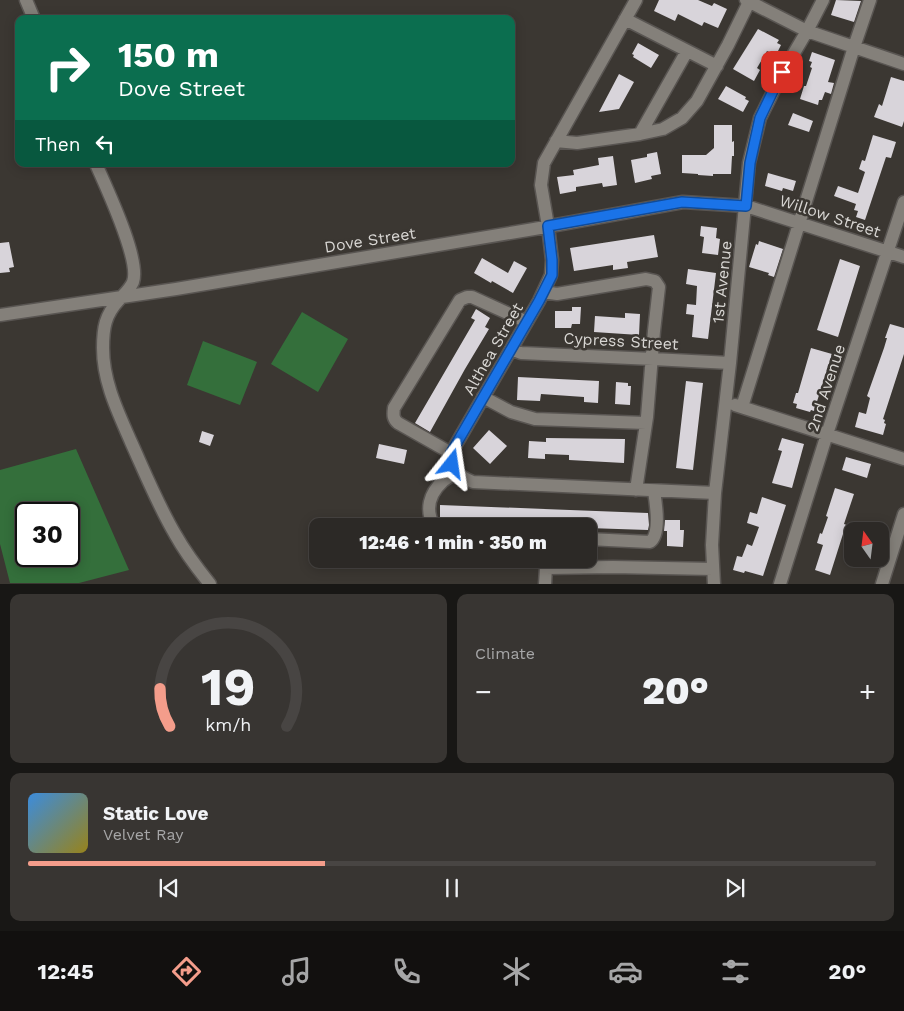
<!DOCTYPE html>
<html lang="en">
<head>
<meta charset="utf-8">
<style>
  body { margin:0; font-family:"Work Sans",sans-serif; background:#383532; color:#f1f3f6; height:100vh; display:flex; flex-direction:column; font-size:19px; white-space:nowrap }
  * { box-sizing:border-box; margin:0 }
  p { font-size:16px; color:#a6a6a7 }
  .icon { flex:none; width:28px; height:28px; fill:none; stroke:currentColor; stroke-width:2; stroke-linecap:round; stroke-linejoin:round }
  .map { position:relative; height:584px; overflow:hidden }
  .details { display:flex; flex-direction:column; gap:10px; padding:10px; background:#181715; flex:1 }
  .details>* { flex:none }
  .hud { position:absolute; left:15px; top:15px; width:500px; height:152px; border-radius:10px; box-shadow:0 2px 12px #0003,0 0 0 1px #484543; background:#0b6e4f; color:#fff; overflow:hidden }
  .needle { width:32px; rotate:346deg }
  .tools { position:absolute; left:844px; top:522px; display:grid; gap:10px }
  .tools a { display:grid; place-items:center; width:45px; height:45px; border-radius:10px; background:#2c2926; box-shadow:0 2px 12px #0003,0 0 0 1px #484543; font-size:25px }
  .speed { position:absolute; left:15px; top:502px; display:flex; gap:10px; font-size:25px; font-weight:700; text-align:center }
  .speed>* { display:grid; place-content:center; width:65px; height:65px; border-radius:50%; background:#2c2926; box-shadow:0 2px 12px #0003,0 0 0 1px #484543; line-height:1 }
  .speed .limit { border:2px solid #111; border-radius:8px; background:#fff; color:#111 }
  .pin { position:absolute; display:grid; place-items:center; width:42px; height:42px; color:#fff; margin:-21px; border-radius:10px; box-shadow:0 2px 8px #0006 }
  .me { position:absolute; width:55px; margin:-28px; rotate:15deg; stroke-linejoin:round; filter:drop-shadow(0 0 4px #0008) }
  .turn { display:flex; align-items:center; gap:18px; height:105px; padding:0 20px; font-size:22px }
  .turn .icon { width:65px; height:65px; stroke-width:2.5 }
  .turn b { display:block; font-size:35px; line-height:42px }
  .then { display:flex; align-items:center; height:48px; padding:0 20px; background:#0003; gap:10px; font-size:19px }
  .big { font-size:38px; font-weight:800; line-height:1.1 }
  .details .tile { flex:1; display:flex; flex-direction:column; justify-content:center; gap:8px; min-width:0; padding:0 18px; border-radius:10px; background:#383532 }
  .details .dial { align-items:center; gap:0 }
  .dial svg { height:130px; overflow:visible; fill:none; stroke:#484543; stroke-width:7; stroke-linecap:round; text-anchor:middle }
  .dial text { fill:#f1f3f6; stroke:none }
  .song { display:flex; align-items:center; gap:15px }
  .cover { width:60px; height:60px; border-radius:8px; background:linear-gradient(135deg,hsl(210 70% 55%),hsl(50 70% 35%)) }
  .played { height:5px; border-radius:2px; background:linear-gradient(90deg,#f49d8b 35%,#484543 35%) }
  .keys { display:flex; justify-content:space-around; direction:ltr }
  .heat { display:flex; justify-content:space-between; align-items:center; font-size:28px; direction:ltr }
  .details .tiles { flex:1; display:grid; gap:10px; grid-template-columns:1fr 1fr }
  .tile:last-child { grid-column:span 2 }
  .trip { position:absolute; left:309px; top:518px; width:288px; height:50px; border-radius:10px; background:#2c2926; box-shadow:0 2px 12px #0003,0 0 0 1px #484543; font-weight:800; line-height:50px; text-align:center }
  .tab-bar { display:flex; height:80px; justify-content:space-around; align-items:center; background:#12100f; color:#a6a6a7 }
  .tab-bar .icon { width:35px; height:35px }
  .tab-bar .active { color:#f49d8b }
  .tab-bar b { font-size:22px; color:#f1f3f6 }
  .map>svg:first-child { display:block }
</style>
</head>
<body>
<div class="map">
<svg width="904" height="584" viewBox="0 0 904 584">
  <rect width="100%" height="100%" fill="#3b3732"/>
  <path fill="#346f3b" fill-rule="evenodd" d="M 302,312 L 348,339 L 318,392 L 271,364 Z
    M 203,341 L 257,362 L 240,405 L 187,385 Z
    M 76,449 L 129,570 L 79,583 L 10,583 L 0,544 L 0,470 ZM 26,514 L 69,514 L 69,556 L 26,556 Z"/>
  <path fill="#d8d4da" d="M 659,0 L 698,0 L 712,6 L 714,3 L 727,9 L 718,28 L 704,22 L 702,26 L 678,14 L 675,21 L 654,11 Z
    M 836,0 L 861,1 L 854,22 L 831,15 Z
    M 758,29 L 779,40 L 777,43 L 781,45 L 776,55 L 767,51 L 757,68 L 760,70 L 754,81 L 733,69 Z
    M 638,43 L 659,55 L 651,68 L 633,57 L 634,55 L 632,54 Z
    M 812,52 L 835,60 L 828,82 L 834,83 L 831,94 L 825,92 L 822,100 L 819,100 L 818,105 L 800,99 L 804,86 L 806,86 L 812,68 L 810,67 L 812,62 L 809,61 Z
    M 619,74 L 634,82 L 619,109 L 599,112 Z
    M 891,77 L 904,81 L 904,121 L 902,127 L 874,117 L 879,104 L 882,106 Z
    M 726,86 L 746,97 L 745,99 L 749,101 L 743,112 L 718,99 Z
    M 793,113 L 813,121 L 809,132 L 788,125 Z
    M 714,125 L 732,125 L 732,142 L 734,141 L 734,156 L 732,156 L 731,174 L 713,174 L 713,176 L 698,175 L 698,174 L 682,173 L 682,155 L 706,155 L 714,148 Z
    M 873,135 L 896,142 L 891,158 L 886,157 L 865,220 L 856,217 L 858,211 L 854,210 L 856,204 L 834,196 L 838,186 L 858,193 L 865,172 L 859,169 L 862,160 L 865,161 Z
    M 657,152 L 661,174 L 651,176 L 652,179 L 635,183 L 631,160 L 647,157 L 647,154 Z
    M 613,156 L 617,185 L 603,187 L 602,183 L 576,187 L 576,191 L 560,194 L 557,177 L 574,175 L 573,170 L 599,165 L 598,158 Z
    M 768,173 L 796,181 L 793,191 L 783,188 L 782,191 L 765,186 Z
    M 701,226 L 717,228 L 716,238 L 720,239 L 718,255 L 702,253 L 704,237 L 700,236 Z
    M 654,235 L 658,257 L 627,262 L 628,268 L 613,270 L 613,265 L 574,271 L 570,248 Z
    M 759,241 L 783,249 L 774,277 L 768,275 L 769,273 L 749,267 L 756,244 L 758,245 Z
    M 9,242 L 14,267 L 9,268 L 10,272 L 0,273 L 0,243 Z
    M 482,258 L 508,273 L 514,261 L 527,268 L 513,293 L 492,281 L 491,283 L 474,273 Z
    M 840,259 L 860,266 L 838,337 L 817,330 Z
    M 688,269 L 716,273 L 708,339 L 692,337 L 694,315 L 686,314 L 687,304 L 696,305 L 697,286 L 686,284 Z
    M 572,307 L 581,307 L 580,324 L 572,324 L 571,328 L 555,328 L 555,311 L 572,311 Z
    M 476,309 L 490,318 L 485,327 L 489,329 L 465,369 L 430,432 L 415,423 L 475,320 L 471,318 Z
    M 625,313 L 640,314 L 639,335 L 594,332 L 595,316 L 625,318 Z
    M 890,324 L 904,328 L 904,354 L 883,419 L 885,420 L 884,423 L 886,424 L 883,435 L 855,427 L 859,412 L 866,414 L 870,398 L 867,396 L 884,348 L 887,338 L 885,338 Z
    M 811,348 L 832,354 L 814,411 L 811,410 L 810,412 L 796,408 L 797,404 L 793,403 L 796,393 L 798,393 Z
    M 518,377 L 599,381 L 598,403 L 584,402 L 584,397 L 541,394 L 540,401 L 517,400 Z
    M 686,381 L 703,383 L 693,470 L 676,468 Z
    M 616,382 L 628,383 L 628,386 L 631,386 L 630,405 L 615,404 Z
    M 489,430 L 507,446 L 490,464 L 473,448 Z
    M 202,431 L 214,435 L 210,446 L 199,442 Z
    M 546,438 L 625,439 L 624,463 L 569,460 L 569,455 L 545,454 L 545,459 L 528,458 L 529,441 L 546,442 Z
    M 782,438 L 804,444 L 792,488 L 772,483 L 782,451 L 778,450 Z
    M 379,444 L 407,450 L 404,464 L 376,458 Z
    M 846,457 L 871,464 L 867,478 L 842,470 Z
    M 835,488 L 854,494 L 844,524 L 855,528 L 854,531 L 852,531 L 852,537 L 843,534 L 830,575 L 815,570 L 823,545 L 817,543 L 820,533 L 822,534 L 828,517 L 826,516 Z
    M 762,497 L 786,505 L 763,576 L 745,571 L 744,573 L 733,570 L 737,556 L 742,557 L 747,544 L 752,546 L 759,527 L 747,523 L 750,512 L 757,514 Z
    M 440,505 L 648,513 L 649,525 L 648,530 L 588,528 L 588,526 L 542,526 L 441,522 L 440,519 Z
    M 665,520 L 680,520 L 680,530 L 684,530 L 683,547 L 667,546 L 667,531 L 664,531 Z"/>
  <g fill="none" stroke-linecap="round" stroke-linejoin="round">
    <defs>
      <path id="minor" d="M 26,0 L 34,19
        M 636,0 L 544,163 L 541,185 L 548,226 L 552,260 L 551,275 L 539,301 L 451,453 C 452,469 457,476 473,482 L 715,493
        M 746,0 L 807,31 L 904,64
        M 625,19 L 717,66
        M 640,134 L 687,51
        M 556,141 L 577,143 L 640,134 L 663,129 L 682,118 L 697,101 L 728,45 L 749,2
        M 96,164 C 106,187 141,260 133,282 C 130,289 124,294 119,300 C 105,315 103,328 103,348 C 103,382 118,412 131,442 C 145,473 158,505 175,534 C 185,552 197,568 210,584
        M 543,292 L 557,294 L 646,279 L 655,281 L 659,287 L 654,331 L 647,417 L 636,490
        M 0,315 L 176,289 L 534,229 L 683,202 L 746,206 L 904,257
        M 511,349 L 521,353 L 653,359 L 730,363
        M 483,397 L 511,412 L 535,419 L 646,423
        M 735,405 L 904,459
        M 742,407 L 854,47 L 870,0
        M 451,453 L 398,423 C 393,419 393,415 394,408 L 460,300 L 467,297 L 472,297 L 527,322
        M 434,526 C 425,510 429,494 443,481 C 447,478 452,475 457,473
        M 588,539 L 650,542 C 661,534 656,504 654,491
        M 545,584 L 546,568 L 613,567 L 713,569
        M 714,584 L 712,545 L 715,493 L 730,363 L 749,163 L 760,118 L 783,72 L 807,31 L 823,0
        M 780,584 L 827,434 L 904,202
        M 882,584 L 904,514"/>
    </defs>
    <use href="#minor" stroke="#595552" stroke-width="15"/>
    <use href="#minor" stroke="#84807a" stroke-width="12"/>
  </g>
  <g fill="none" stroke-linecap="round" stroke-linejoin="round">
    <defs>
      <path id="route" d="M 452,464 L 451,453 L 539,301 L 552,275 L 552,260 L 548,226 L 682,202 L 746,206 L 750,163 L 760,118 L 782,72"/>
    </defs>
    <use href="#route" stroke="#114b97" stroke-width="12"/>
    <use href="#route" stroke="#1a73e8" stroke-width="9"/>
  </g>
  <g text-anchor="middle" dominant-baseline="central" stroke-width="5" stroke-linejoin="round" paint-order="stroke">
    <g font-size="16" fill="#d8d6d3" stroke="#3b3732">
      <text transform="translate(830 216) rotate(18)">Willow Street</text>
      <text transform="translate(370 240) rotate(-9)">Dove Street</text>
      <text transform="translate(722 282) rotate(-84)">1st Avenue</text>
      <text transform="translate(621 341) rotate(3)">Cypress Street</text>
      <text transform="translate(493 349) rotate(-60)">Althea Street</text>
      <text transform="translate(826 388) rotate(-72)">2nd Avenue</text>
    </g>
  </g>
</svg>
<div class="tools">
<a><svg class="needle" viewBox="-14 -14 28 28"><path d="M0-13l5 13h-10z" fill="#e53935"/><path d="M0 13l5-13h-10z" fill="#a6a6a7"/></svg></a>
</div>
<div class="speed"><div class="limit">30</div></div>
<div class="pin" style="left:782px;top:72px;background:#d93025"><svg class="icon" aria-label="arrive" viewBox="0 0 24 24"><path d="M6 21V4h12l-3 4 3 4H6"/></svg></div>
<svg class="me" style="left:452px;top:464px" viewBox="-20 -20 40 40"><path d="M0-17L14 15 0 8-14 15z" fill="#1a73e8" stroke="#fff" stroke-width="4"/></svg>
<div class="trip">12:46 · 1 min · 350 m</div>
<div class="hud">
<div class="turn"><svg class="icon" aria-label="right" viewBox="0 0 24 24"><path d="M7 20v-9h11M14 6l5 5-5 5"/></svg><div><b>150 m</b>Dove Street</div></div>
<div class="then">Then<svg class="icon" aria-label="left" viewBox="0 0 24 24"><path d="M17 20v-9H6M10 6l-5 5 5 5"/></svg></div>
</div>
</div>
<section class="details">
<div class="tiles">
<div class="tile dial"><svg viewBox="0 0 100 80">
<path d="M14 69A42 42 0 1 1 86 69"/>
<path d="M14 69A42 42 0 0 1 8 46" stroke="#f49d8b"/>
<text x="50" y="56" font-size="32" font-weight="700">19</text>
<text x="50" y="72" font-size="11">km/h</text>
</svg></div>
<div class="tile"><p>Climate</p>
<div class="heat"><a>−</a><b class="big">20°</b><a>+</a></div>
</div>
<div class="tile">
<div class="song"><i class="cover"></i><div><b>Static Love</b><p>Velvet Ray</p></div></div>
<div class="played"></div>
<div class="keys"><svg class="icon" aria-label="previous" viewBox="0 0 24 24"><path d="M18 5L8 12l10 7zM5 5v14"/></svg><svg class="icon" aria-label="pause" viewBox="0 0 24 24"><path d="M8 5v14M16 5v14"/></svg><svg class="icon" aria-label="next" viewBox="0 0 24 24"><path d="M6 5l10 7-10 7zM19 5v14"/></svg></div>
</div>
</div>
</section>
<nav class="tab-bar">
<b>12:45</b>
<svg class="icon active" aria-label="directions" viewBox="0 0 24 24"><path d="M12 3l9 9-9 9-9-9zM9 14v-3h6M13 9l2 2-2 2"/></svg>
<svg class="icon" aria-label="music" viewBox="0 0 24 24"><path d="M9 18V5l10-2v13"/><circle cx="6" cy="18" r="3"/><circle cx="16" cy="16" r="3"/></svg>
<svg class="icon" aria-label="phone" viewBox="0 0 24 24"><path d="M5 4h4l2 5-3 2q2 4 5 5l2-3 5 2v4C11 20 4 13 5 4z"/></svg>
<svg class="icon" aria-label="climate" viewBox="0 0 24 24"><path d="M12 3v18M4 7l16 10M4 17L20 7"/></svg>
<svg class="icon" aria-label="car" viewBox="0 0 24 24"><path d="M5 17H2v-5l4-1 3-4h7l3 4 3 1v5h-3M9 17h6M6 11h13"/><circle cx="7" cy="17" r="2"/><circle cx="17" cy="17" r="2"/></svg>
<svg class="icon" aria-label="filters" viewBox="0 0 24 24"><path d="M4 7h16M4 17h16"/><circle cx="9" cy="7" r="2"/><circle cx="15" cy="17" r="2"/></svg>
<b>20°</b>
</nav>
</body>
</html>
